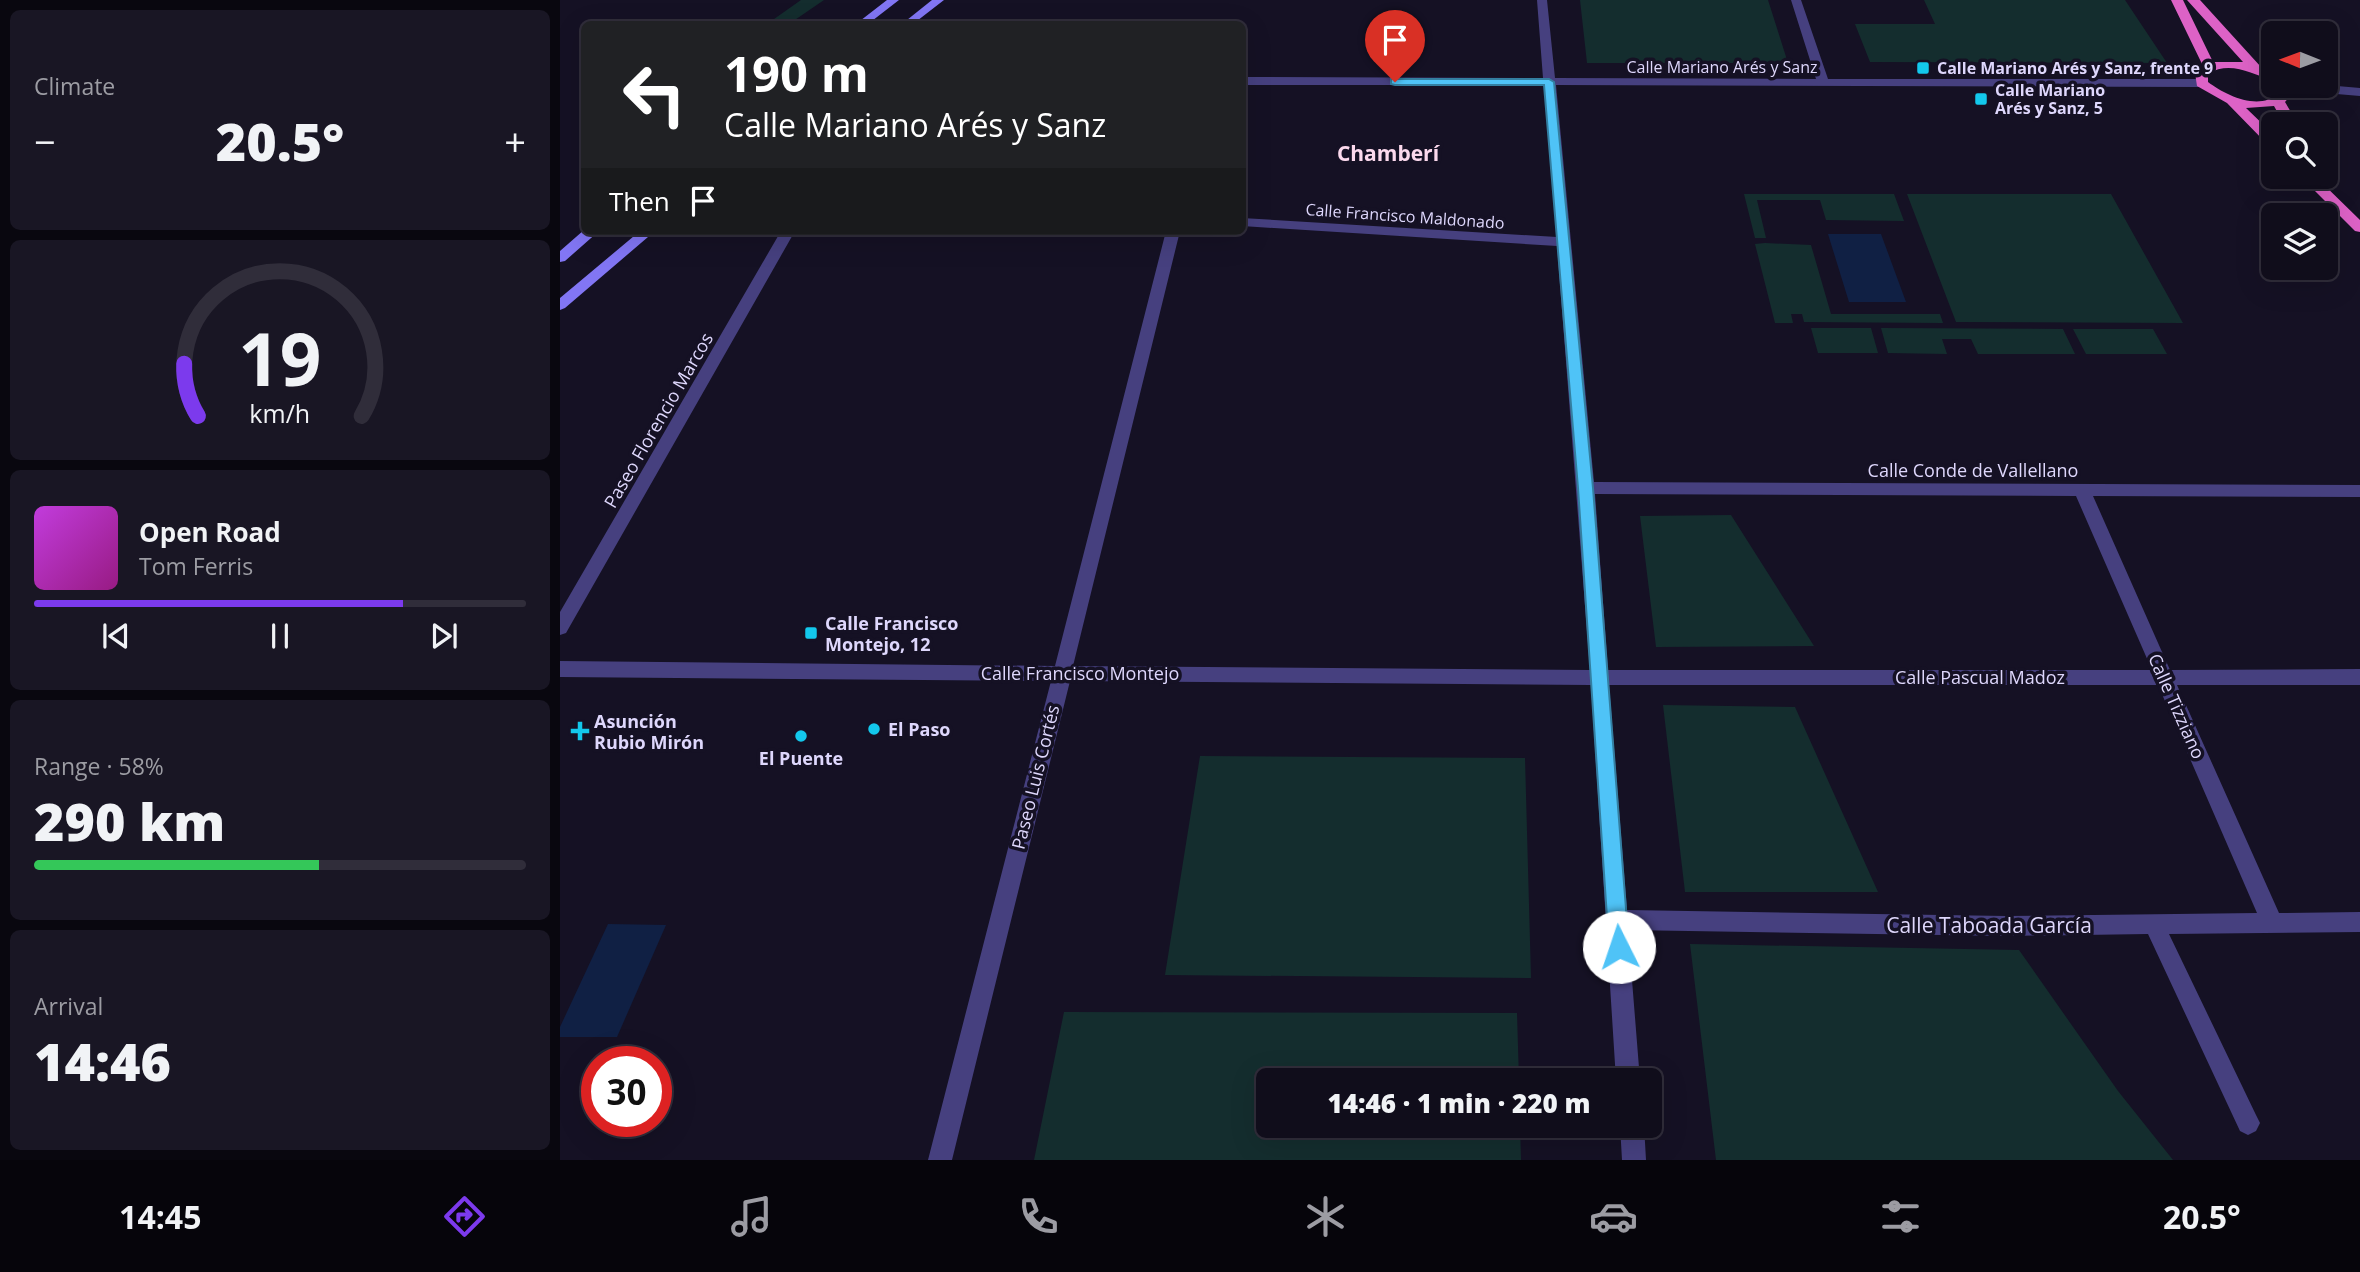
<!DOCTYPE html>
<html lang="en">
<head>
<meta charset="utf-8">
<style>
  body { margin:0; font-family:"Open Sans",sans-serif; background:#191624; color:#f1f3f6; height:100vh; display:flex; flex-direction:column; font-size:26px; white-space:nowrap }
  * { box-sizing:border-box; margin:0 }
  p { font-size:23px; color:#9c9ca3 }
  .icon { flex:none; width:38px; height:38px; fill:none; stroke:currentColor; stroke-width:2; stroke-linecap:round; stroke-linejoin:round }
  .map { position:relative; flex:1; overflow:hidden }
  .panel { display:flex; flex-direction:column; gap:10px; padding:10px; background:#09070f; width:560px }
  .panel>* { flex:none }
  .hud { position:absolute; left:21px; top:21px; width:665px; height:214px; border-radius:10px; box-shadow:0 7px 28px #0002,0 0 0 2px #302d3a; background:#202124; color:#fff; overflow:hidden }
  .needle { width:46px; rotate:271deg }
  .tools { position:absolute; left:1701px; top:21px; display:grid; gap:14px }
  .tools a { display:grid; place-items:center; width:77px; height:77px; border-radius:10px; background:#100d1b; box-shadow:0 7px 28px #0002,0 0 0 2px #302d3a; font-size:35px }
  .speed { position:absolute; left:21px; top:1046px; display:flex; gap:14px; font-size:35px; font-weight:700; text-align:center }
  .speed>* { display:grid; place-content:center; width:91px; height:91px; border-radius:50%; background:#100d1b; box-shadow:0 7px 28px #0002,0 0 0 2px #302d3a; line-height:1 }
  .speed .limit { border:10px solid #d22; background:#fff; color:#111 }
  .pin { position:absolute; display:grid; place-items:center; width:60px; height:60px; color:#fff; margin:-72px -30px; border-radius:50% 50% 50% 0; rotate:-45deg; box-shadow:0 0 7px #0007 }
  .pin .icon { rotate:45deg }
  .me { position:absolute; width:77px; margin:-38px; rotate:356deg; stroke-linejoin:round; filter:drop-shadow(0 0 5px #0008) }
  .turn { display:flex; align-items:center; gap:24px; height:147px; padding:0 28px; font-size:32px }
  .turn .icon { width:91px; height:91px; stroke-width:2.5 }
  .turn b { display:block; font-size:49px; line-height:60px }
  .then { display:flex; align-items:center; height:66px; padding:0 28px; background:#0003; gap:14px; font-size:26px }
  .big { font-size:52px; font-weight:800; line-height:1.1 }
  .panel .widget { flex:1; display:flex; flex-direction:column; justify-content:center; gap:10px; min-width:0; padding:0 24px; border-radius:10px; background:#191624 }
  .panel .dial { align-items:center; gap:0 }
  .dial svg { height:182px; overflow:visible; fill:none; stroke:#302d3a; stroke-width:7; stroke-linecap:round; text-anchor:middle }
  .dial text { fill:#f1f3f6; stroke:none }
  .song { display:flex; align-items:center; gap:21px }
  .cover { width:84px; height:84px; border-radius:10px; background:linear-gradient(135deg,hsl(290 70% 55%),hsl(310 70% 35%)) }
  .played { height:7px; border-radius:4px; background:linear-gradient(90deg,#7c3aed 75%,#302d3a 75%) }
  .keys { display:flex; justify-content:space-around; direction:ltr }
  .heat { display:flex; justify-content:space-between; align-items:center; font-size:38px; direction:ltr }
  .charge { height:10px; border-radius:5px; background:linear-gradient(90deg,#34c759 58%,#302d3a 0) }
  .trip { position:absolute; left:696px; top:1068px; width:406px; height:70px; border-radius:10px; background:#100d1b; box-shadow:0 7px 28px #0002,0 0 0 2px #302d3a; font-weight:800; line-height:70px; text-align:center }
  .tab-bar { display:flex; height:112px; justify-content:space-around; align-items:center; background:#06050b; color:#9c9ca3 }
  .tab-bar .icon { width:49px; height:49px }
  .tab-bar .active { color:#7c3aed }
  .tab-bar b { font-size:32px; color:#f1f3f6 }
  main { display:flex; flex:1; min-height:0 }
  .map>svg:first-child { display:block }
</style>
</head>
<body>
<main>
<section class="panel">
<div class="widget"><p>Climate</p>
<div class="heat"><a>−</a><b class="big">20.5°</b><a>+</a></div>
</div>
<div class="widget dial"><svg viewBox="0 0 100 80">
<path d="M14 69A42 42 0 1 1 86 69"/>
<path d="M14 69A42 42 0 0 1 8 46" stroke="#7c3aed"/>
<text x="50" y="56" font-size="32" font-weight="700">19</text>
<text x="50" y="72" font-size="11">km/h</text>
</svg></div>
<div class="widget">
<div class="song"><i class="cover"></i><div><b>Open Road</b><p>Tom Ferris</p></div></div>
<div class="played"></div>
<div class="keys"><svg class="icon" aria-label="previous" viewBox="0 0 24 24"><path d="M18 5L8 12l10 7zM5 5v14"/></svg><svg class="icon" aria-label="pause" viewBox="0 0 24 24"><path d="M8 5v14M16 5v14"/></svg><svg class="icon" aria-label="next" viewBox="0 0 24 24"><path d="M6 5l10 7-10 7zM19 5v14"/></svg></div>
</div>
<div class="widget"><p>Range · 58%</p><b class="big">290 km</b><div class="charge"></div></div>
<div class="widget"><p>Arrival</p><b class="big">14:46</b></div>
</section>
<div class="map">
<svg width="1800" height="1160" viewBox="0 0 1800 1160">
  <rect width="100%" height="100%" fill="#151124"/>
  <path fill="#142d2e" d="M 241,0 L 264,0 L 229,24 L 207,24 Z
    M 1020,0 L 1208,0 L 1228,63 L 1027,63 Z
    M 1364,0 L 1565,0 L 1607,63 L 1310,62 L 1295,24 L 1375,24 Z
    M 1184,194 L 1334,194 L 1344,221 L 1266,220 L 1260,200 L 1197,200 L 1206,238 L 1195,238 Z
    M 1347,194 L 1551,194 L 1623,323 L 1396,322 Z
    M 1205,243 L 1251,245 L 1271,314 L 1380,314 L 1383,323 L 1244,322 L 1242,314 L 1231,314 L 1233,323 L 1215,323 L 1195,244 Z
    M 1251,328 L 1311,328 L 1318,353 L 1258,353 Z
    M 1321,328 L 1503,329 L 1515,354 L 1418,354 L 1411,339 L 1382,339 L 1387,354 L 1328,353 Z
    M 1513,329 L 1593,329 L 1607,354 L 1526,354 Z
    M 1171,515 L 1254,646 L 1096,647 L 1080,516 Z
    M 1103,705 L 1235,707 L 1318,892 L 1125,892 Z
    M 640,756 L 965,758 L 971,978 L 605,975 Z
    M 1130,944 L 1459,950 L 1558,1091 L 1613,1160 L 1156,1160 Z
    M 504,1012 L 957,1013 L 959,1080 L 709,1080 L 709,1125 L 960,1125 L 961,1160 L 474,1160 Z"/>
  <path fill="#102044" d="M 1268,234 L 1321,234 L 1346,302 L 1289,302 Z
    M 48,924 L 106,925 L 57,1037 L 0,1037 L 0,1027 Z"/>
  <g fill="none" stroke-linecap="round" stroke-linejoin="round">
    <path fill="#46407f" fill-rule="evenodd" d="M 977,0 L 987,0 L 995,78 L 1256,79 L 1231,0 L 1241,0 L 1268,79 L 1642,79 L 1648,83 L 1642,87 L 996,85 L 1034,482 L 1800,485 L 1800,497 L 1533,496 L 1610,670 L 1800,669 L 1800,685 L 1617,685 L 1719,913 L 1800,912 L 1800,932 L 1609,934 L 1696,1115 L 1700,1123 L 1696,1131 L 1688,1135 L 1680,1131 L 1588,934 L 1446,936 L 1068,930 L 1080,1080 L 1056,1080 L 1031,685 L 510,681 L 392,1160 L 368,1160 L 491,681 L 0,677 L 0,661 L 495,666 L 606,231 L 620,231 L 513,666 L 1030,670 L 997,246 L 682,226 L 682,218 L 997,237 L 984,85 L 682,85 L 682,77 L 983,78 ZM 1035,494 L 1516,496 L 1592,670 L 1048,670 ZM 1049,685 L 1598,685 L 1697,913 L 1446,916 L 1067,910 Z
      M 1766,85 L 1800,88 L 1800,96 L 1730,90 L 1724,86 Z
      M 221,231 L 235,231 L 6,633 L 0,635 L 0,612 Z
      M 1060,1125 L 1084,1125 L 1086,1160 L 1062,1160 Z"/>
    <path fill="#8276f4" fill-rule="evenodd" d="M 327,0 L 339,0 L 308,24 L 296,24 Z
      M 372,0 L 384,0 L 353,24 L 342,24 Z
      M 24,230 L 39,231 L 5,261 L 0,262 L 0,251 Z
      M 80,231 L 95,231 L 5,308 L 0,310 L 0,298 Z"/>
    <path fill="#dd62c6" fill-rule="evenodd" d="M 1611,0 L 1623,0 L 1653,62 L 1683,62 L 1627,0 L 1640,0 L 1701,67 L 1713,71 L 1713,80 C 1691,74 1670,60 1648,74 L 1648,82 C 1665,95 1700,112 1718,93 L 1717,86 L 1729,86 L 1732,94 L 1725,102 L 1738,124 L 1724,124 L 1714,106 L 1686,108 L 1713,134 L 1713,146 L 1708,145 L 1667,103 L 1637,86 L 1635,73 L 1643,66 Z
      M 1741,177 L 1756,177 L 1800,220 L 1800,232 L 1795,231 Z"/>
  </g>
  <path fill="#4fc3f7" stroke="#337fa1" stroke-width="2" d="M 831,79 L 989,79 L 994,82 L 1033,488 L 1069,947 L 1066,953 L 1059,956 L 1052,953 L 1049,947 L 1018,488 L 984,85 L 835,85 L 831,84 Z"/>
  <g fill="#13c8ec" stroke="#151124" stroke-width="2.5">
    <rect x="1356" y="61" width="14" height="14" rx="3.5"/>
    <rect x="1414" y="92" width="14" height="14" rx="3.5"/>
    <rect x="244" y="626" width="14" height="14" rx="3.5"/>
    <circle cx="314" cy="729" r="7"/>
    <path d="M16.5 720.5h7v7h7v7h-7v7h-7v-7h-7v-7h7z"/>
    <circle cx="241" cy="736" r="7"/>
  </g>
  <g text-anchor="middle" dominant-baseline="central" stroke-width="7" stroke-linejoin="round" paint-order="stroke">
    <g font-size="16" fill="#ded7fc" stroke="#151124">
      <text x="1162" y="67">Calle Mariano Arés y Sanz</text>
      <text transform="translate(845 216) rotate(4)">Calle Francisco Maldonado</text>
    </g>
    <g font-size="16" font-weight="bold" fill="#ded7fc" stroke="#151124" text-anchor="start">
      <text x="1377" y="68">Calle Mariano Arés y Sanz, frente 9</text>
      <text x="1435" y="90">Calle Mariano<tspan x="1435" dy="18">Arés y Sanz, 5</tspan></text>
    </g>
    <g font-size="18" fill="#ded7fc" stroke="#151124">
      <text transform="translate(98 420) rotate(-60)">Paseo Florencio Marcos</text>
      <text x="1413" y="470">Calle Conde de Vallellano</text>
      <text x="520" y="673">Calle Francisco Montejo</text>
      <text x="1420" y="677">Calle Pascual Madoz</text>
      <text transform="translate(1617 706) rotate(66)">Calle Tizziano</text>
      <text transform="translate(475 777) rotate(-76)">Paseo Luis Cortés</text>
    </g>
    <g font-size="18" font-weight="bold" fill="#ded7fc" stroke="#151124" text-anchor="start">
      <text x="265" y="623">Calle Francisco<tspan x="265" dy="21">Montejo, 12</tspan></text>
      <text x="34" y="721">Asunción<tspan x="34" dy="21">Rubio Mirón</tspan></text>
      <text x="328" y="729">El Paso</text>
      <text x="241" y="758" text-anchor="middle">El Puente</text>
    </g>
    <g font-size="21" font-weight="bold" fill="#fcd9ed" stroke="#151124">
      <text x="828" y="153">Chamberí</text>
    </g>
    <g font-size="21" fill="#ded7fc" stroke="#151124">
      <text x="1429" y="925">Calle Taboada García</text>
    </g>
  </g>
</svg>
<div class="tools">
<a><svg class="needle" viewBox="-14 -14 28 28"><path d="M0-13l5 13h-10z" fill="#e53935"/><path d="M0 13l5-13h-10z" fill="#9c9ca3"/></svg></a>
<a><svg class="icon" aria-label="search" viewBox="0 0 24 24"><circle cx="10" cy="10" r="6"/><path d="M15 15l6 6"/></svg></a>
<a><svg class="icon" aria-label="layers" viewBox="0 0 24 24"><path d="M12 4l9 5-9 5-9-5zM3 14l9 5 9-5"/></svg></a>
</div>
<div class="speed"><div class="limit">30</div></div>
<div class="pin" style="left:835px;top:82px;background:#d93025"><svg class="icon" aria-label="arrive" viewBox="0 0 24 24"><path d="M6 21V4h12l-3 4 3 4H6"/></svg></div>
<svg class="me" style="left:1059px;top:947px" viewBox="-20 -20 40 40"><circle r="19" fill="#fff"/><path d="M0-13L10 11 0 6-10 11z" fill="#4fc3f7"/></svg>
<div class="trip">14:46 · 1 min · 220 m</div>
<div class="hud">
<div class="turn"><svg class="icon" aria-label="left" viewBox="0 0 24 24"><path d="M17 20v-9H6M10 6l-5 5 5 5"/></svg><div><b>190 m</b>Calle Mariano Arés y Sanz</div></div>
<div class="then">Then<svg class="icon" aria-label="arrive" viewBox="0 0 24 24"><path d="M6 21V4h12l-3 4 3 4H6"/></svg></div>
</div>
</div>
</main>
<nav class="tab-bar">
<b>14:45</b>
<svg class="icon active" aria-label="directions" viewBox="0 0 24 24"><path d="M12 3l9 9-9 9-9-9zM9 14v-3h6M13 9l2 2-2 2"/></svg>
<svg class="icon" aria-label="music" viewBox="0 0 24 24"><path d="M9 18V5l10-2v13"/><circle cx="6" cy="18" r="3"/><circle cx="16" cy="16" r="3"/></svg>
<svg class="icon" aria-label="phone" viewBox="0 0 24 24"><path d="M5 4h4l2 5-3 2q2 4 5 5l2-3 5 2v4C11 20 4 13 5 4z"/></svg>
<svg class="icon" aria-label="climate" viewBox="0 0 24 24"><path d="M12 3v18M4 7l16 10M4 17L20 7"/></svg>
<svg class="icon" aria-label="car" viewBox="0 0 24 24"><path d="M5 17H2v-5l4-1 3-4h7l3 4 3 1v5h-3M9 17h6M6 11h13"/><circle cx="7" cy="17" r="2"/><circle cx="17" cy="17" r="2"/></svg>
<svg class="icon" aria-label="filters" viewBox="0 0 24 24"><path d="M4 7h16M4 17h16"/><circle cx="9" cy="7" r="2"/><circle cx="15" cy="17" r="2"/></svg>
<b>20.5°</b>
</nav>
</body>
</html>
